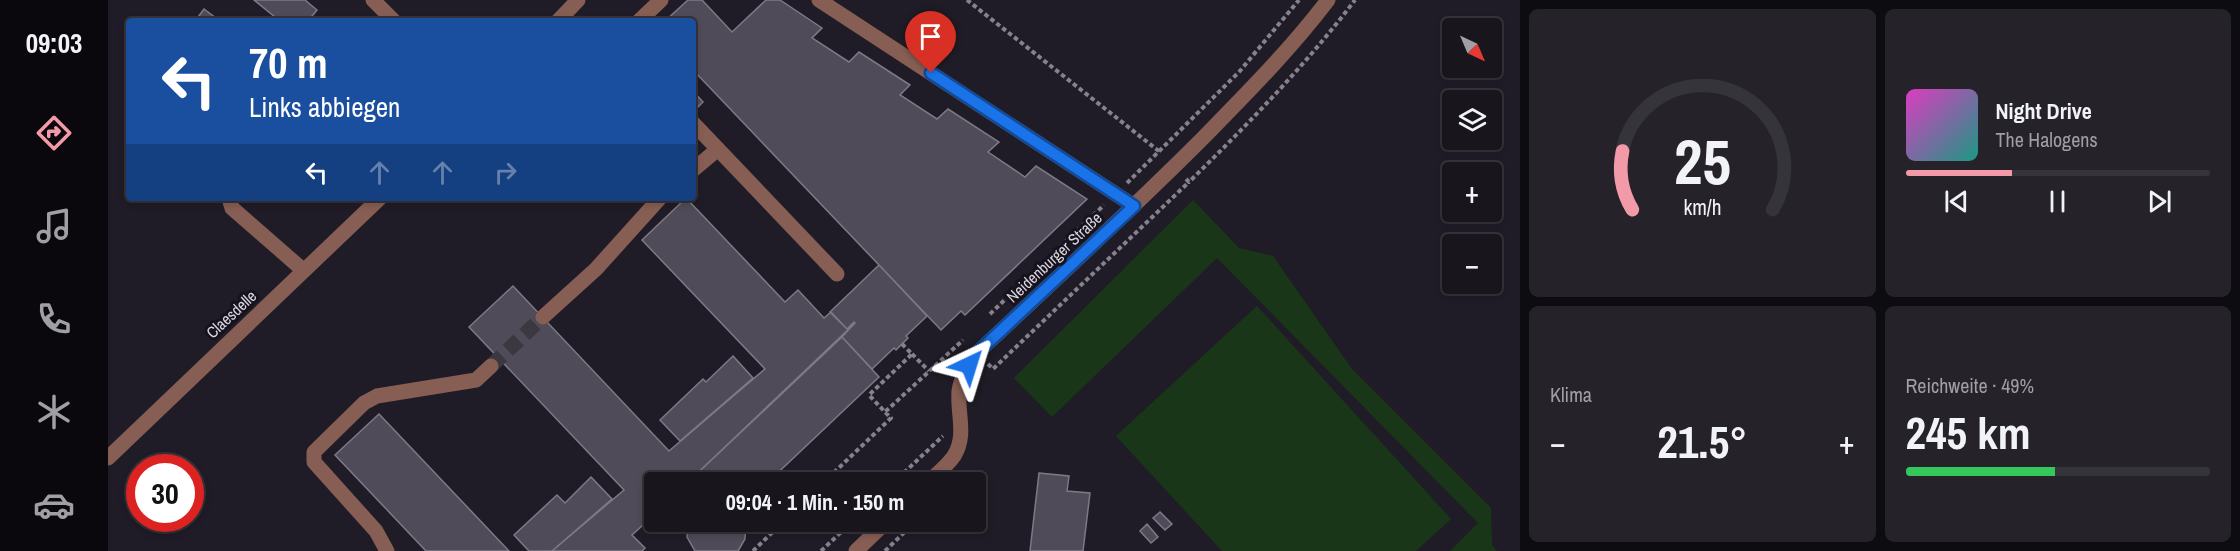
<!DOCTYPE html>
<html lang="de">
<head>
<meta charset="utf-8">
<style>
  body { margin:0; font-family:"Archivo Narrow",sans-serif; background:#25222a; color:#f1f3f6; height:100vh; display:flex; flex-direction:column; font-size:22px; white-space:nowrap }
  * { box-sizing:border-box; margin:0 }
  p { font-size:20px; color:#9f9fa4 }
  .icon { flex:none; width:33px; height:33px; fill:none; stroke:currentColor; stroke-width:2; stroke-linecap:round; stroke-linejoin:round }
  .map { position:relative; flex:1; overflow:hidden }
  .drawer { display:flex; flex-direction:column; gap:9px; padding:9px; background:#0d0c10; width:720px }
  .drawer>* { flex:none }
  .top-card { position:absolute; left:18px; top:18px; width:570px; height:183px; border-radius:6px; box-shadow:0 3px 9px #0003,0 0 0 2px #36343b; background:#1a4fa0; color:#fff; overflow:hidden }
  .needle { width:39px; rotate:136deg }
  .buttons { position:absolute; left:1334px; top:18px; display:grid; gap:12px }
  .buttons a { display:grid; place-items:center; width:60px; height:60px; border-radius:6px; background:#18151d; box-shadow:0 3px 9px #0003,0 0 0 2px #36343b; font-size:30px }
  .speed { position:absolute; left:18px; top:454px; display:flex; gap:12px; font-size:30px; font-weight:700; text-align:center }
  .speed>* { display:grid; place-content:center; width:78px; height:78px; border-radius:50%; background:#18151d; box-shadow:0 3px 9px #0003,0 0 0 2px #36343b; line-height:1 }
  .speed .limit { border:9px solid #d22; background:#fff; color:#111 }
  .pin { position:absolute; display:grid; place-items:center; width:51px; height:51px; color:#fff; margin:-62px -26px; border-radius:50% 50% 50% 0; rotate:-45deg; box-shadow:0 0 6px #0007 }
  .pin .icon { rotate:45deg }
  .me { position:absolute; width:66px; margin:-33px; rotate:41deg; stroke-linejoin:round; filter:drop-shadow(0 0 4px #0008) }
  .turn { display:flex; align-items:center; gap:21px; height:126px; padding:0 24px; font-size:27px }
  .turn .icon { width:78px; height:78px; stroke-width:2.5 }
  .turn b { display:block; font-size:42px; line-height:51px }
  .lanes { display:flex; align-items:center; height:57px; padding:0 24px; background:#0003; justify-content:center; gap:30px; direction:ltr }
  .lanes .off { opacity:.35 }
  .big { font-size:45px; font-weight:800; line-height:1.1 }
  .drawer .card { flex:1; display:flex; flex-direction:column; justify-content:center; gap:9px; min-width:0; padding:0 21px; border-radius:9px; background:#25222a }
  .drawer .dial { align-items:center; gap:0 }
  .dial svg { height:156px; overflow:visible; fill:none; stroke:#36343b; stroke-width:7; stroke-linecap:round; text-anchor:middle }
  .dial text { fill:#f1f3f6; stroke:none }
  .song { display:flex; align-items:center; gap:18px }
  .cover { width:72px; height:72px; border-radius:9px; background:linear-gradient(135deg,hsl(310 70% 55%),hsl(170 70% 35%)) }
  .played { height:6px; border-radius:3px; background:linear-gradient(90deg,#f39aa8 35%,#36343b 35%) }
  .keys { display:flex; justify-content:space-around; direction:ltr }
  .heat { display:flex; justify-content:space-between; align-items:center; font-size:33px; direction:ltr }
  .charge { height:9px; border-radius:4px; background:linear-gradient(90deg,#34c759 49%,#36343b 0) }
  .drawer .tiles { flex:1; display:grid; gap:9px; grid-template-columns:repeat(2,1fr) }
  .trip { position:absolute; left:536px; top:472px; width:342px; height:60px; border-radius:6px; background:#18151d; box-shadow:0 3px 9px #0003,0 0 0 2px #36343b; font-weight:800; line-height:60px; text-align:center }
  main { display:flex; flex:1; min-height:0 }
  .tabs { display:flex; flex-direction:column; width:108px; justify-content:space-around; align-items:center; background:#0a080c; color:#9f9fa4 }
  .tabs .icon { width:42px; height:42px }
  .tabs .active { color:#f39aa8 }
  .tabs b { font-size:27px; color:#f1f3f6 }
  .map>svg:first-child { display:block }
</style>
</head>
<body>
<main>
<nav class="tabs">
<b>09:03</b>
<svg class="icon active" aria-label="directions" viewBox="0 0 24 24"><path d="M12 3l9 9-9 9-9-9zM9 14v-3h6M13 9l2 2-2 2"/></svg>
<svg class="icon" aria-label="music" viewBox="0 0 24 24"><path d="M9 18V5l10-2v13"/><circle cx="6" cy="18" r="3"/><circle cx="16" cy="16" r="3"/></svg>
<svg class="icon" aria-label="phone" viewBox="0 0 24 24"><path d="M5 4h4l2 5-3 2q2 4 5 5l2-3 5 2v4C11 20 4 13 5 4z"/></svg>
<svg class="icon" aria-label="climate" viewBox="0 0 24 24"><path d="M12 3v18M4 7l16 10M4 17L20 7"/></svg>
<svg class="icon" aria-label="car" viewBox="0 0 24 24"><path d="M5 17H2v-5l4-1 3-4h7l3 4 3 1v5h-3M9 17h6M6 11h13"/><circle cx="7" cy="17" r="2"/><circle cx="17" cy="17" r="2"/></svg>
</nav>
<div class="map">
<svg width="1412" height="551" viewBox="0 0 1412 551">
  <rect width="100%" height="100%" fill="#201c27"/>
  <path fill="#193718" d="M 1085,200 L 1131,248 L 1165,256 L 1244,369 L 1383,508 L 1384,545 L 1389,551 L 1342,551 L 1370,523 L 1109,258 L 944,417 L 906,378 Z
    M 1149,306 L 1343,519 L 1308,551 L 1114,551 L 1008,436 Z"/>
  <path fill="#504b58" stroke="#7e7987" stroke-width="1.5" d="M 146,0 L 197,0 L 209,10 L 200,21 L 172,21 Z
    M 580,0 L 594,0 L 624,32 L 658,0 L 672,0 L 714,28 L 704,38 L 741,62 L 751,52 L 802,85 L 792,95 L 829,119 L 840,109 L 891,142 L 880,152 L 917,177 L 928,166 L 979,199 L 857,315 L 853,311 L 833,330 L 585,70 L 585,21 L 557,21 Z
    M 96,9 L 112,21 L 87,21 Z
    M 585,91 L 595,102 L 589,108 L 585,104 Z
    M 578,198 L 677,302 L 690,290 L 716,318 L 723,312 L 739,329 L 746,322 L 747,323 L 579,483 L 546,483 L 546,515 L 524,535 L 537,548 L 534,551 L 444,551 L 516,490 L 361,327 L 405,286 L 561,451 L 657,369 L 534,240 Z
    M 771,265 L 819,316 L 798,336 L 800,338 L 788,350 L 786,348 L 764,369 L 734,337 L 747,323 L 746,322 L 739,329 L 722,312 Z
    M 734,337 L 771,377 L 659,483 L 579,483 Z
    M 625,356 L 645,378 L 572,441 L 552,420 L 595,379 L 598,382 Z
    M 271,414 L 401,551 L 318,551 L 227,455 Z
    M 931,473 L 961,476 L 959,491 L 982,493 L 975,551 L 922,551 Z
    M 483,477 L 504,499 L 444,551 L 421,551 L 406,535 L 449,495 L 457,503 Z
    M 1052,512 L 1064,524 L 1057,530 L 1045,518 Z
    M 580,522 L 638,522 L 637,539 L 630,551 L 587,551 L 579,537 Z
    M 1039,524 L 1050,537 L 1043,543 L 1032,531 Z"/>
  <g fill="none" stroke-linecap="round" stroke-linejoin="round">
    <path stroke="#3c3842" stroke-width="15" stroke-dasharray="15 8" stroke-linecap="butt" d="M 383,366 L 435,317"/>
    <path stroke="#85828b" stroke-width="4" stroke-dasharray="4.5 3" stroke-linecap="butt" d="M 859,0 L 1052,152
      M 1078,179 L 1081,182 C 1140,124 1197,66 1247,0
      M 1019,183 L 1131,72 L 1191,0
      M 882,314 L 996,205
      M 794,344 L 804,354 L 761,395 L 777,412 L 855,340
      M 804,354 L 821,371
      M 880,364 L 885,369 L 1081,182
      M 715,483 L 783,418 L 777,412
      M 785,483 L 835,436
      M 645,551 L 675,522
      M 713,551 L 744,522
      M 777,551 L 807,522"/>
    <path stroke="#875e53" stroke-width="15" d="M 265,0 L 286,21
      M 711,0 L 1026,206
      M 450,21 L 470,0
      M 531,21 L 553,0
      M 585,123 L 729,274
      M 585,170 L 610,149
      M 121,198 L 124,208 L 195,270
      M 435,317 L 488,269 L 552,198
      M 0,458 L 272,198
      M 819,483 C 828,475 839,466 846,456 C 859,435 849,414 851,391 C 853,377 861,364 869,353 C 945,282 1021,212 1094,139 C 1138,94 1182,50 1220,0
      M 279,551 L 268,531 L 206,462 L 206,452 L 256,403 L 269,396 L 368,380 L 383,366
      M 748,551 L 778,522"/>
  </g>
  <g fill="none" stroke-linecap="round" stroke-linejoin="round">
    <defs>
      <path id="route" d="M 823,73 L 1026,206 L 869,353 L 861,365"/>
    </defs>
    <use href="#route" stroke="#114b97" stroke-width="15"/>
    <use href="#route" stroke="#1a73e8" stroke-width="10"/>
  </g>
  <g text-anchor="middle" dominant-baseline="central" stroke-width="6" stroke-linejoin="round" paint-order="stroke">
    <g font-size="16" fill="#d8d6de" stroke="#17131e">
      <text transform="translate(946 257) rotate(-43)">Neidenburger Straße</text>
      <text transform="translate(123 314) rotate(-43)">Claesdelle</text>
    </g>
  </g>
</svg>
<div class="buttons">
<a><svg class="needle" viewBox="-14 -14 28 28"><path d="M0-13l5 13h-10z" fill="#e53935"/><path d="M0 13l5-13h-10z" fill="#9f9fa4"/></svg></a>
<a><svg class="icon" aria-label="layers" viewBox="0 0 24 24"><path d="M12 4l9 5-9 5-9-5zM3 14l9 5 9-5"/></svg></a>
<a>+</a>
<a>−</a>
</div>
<div class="speed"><div class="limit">30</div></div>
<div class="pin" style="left:823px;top:73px;background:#d93025"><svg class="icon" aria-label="arrive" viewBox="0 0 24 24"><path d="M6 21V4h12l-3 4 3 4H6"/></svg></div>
<svg class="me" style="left:861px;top:365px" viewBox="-20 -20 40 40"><path d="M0-17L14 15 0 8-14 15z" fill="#1a73e8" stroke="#fff" stroke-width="4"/></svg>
<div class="trip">09:04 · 1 Min. · 150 m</div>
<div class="top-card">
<div class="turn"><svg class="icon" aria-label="left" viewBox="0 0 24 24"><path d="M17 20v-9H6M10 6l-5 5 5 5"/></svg><div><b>70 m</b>Links abbiegen</div></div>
<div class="lanes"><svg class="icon" aria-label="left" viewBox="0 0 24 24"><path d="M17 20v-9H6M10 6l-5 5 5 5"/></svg><svg class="icon off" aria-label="ahead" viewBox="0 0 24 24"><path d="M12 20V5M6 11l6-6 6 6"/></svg><svg class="icon off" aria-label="ahead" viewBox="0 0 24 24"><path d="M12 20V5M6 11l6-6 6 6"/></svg><svg class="icon off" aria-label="right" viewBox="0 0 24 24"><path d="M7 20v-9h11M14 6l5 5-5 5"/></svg></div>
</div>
</div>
<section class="drawer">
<div class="tiles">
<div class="card dial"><svg viewBox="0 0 100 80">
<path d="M14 69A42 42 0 1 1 86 69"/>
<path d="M14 69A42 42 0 0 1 9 39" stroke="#f39aa8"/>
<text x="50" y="56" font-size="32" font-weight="700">25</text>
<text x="50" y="72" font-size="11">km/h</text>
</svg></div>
<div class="card">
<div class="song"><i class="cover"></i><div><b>Night Drive</b><p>The Halogens</p></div></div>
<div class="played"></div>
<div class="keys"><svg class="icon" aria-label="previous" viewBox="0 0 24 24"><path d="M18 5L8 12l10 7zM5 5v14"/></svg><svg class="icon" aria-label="pause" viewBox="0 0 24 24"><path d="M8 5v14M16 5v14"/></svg><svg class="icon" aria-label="next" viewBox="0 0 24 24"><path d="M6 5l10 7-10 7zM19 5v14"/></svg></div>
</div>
<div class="card"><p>Klima</p>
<div class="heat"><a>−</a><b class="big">21.5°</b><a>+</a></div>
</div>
<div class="card"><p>Reichweite · 49%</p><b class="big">245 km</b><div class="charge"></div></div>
</div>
</section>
</main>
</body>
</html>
